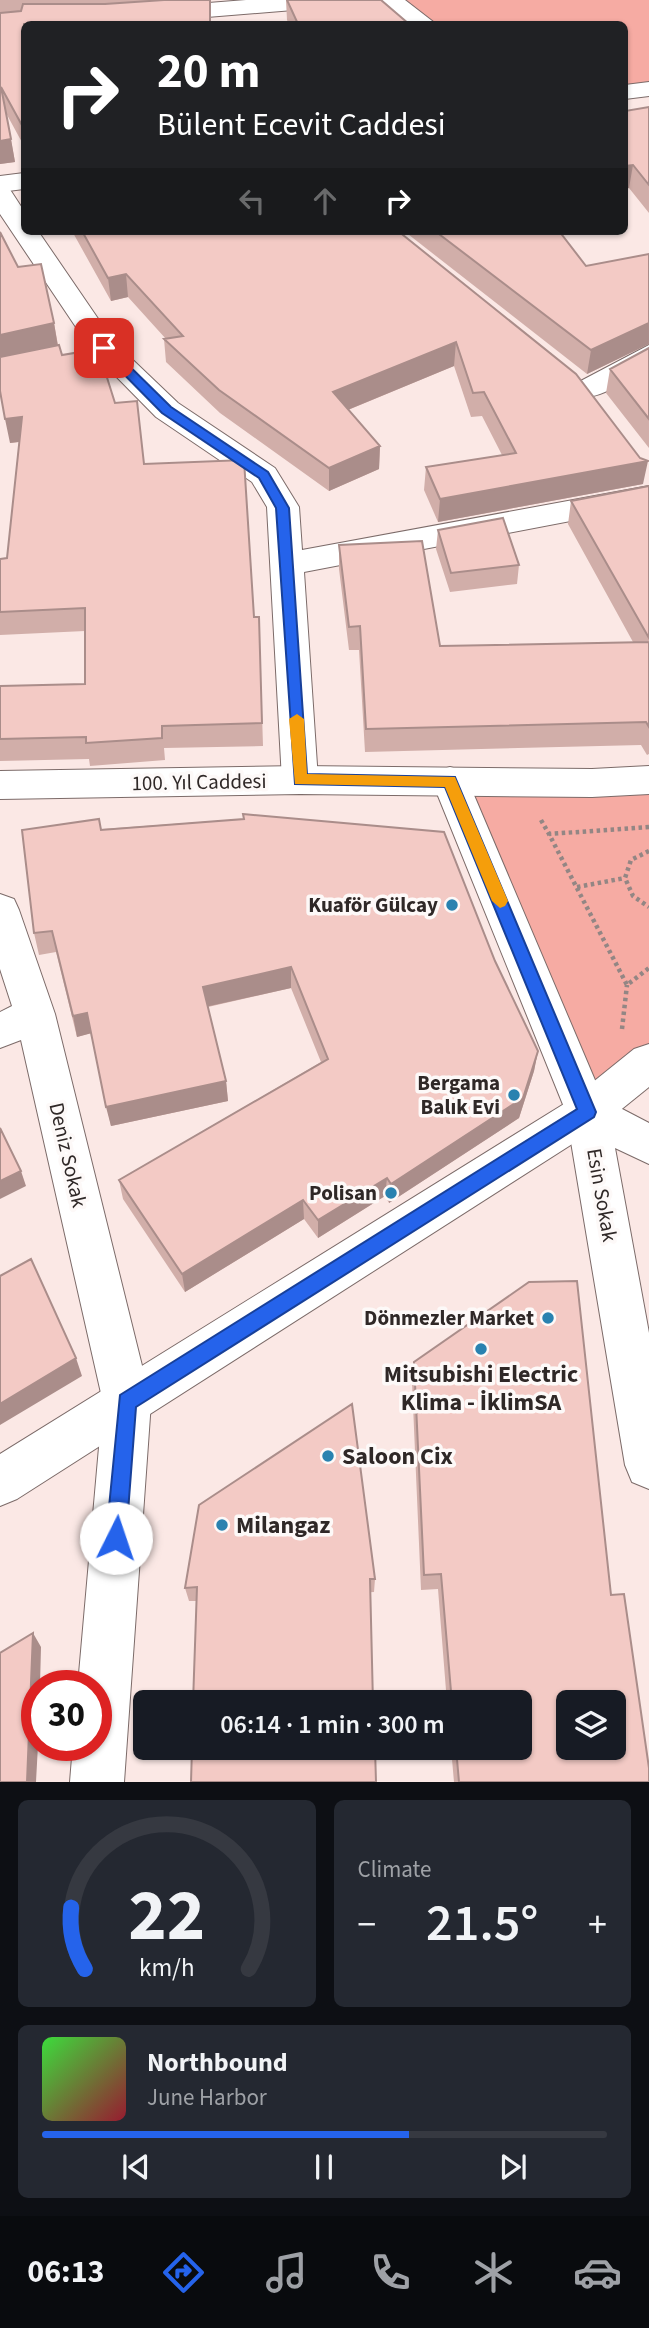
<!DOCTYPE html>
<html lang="en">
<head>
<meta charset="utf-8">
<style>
  body { margin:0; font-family:"Source Sans 3",sans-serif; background:#242831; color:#f1f3f6; height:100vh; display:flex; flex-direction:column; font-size:26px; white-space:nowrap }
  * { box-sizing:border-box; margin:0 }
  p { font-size:23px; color:#9ea1a6 }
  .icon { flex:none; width:38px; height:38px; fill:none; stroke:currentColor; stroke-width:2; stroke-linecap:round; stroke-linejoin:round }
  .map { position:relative; height:1782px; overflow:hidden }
  .panel { display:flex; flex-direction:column; gap:18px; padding:18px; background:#0d0f14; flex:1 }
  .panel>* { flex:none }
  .guide { position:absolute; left:21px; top:21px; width:607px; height:214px; border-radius:10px; box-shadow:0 2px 5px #0004; background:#202124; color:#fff; overflow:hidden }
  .controls { position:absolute; left:556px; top:1690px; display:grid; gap:14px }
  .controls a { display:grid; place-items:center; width:70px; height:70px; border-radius:10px; background:#171b24; box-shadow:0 2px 5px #0004; font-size:35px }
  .speed { position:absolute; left:21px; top:1670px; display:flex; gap:14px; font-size:35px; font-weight:700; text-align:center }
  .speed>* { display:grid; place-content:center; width:91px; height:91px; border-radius:50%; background:#171b24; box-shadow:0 2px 5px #0004; line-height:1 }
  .speed .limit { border:10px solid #d22; background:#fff; color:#111 }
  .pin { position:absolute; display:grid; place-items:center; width:60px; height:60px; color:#fff; margin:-30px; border-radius:14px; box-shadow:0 4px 10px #0006 }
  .me { position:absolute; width:77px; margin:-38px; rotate:4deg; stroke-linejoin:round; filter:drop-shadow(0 0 5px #0008) }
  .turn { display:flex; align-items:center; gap:24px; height:147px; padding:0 21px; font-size:32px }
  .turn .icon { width:91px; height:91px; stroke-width:2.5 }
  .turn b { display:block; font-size:49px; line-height:60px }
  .lanes { display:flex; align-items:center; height:66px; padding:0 21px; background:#0003; justify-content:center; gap:35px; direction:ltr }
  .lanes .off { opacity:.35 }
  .big { font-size:52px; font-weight:600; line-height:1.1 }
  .panel .widget { flex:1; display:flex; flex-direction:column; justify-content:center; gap:10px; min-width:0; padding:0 24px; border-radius:10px; background:#242831 }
  .panel .dial { align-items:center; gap:0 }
  .dial svg { height:182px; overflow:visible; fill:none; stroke:#363941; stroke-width:7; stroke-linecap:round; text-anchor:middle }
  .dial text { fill:#f1f3f6; stroke:none }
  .song { display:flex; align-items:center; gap:21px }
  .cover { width:84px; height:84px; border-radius:10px; background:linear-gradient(135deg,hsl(120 70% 55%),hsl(350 70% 35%)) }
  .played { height:7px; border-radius:4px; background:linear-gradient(90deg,#2563eb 65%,#363941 65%) }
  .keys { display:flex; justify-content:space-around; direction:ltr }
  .heat { display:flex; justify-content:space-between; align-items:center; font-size:38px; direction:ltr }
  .panel .tiles { flex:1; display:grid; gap:18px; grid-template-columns:1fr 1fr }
  .widget:last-child { grid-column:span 2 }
  .trip { position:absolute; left:133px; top:1690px; width:399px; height:70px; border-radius:10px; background:#171b24; box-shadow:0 2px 5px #0004; font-weight:600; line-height:70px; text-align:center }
  .tabs { display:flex; height:112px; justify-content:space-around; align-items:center; background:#090b0e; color:#9ea1a6 }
  .tabs .icon { width:49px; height:49px }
  .tabs .active { color:#2563eb }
  .tabs b { font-size:32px; color:#f1f3f6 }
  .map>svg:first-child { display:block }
</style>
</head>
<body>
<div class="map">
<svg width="649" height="1782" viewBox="0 0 649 1782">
  <rect width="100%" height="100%" fill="#fbe8e5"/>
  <path fill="#f6aba3" d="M 390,0 L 649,0 L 649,89 L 625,92 L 625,24 L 424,24 Z
    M 649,780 L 649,1062 L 587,1112 L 450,781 Z"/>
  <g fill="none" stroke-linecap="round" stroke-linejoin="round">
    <defs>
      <path id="minor" d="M 246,0 L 341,0 L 330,7 L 158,21 L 150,19 L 146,14 L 150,9 L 158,7 Z
        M 0,186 L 9,188 L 24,211 L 24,231 L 38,231 L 114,342 L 178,403 L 275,468 L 299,507 L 302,550 L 649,486 L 649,506 L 304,572 L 318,780 L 313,790 L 300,794 L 287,790 L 282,780 L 267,507 L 252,482 L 156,417 L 94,354 L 0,214 Z
        M 649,345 L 649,366 C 628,378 599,403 575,396 L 570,390 L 575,384 Z
        M 450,767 L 463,771 L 468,781 L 603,1099 L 649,1123 L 649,1164 L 615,1148 L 649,1333 L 649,1489 L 632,1482 L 625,1465 L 566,1112 L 432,781 L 437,771 Z
        M 0,894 L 14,899 L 19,910 L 55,1014 L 151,1402 L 124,1782 L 70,1782 L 73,1745 L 96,1745 L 96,1685 L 78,1685 L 103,1402 L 21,1040 L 0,1048 L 0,1012 L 12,1006 L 0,969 Z"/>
      <path id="tertiary" d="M 300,766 L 592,769 L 649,766 L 649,794 L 592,797 L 300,794 L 0,799 L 0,771 Z
        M 649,1044 L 649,1087 L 602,1125 L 17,1499 L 0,1506 L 0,1454 L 572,1099 L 634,1049 Z"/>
      <path id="secondary" d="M 379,0 L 405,0 L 436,24 L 410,24 Z
        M 649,82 L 649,96 L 625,99 L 625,85 Z
        M 24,173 L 24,189 L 0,192 L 0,176 Z"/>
    </defs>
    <use href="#minor" stroke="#7c6b69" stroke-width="2"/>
    <use href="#tertiary" stroke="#7c6b69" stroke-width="2"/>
    <use href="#secondary" stroke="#7c6b69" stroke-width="2"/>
    <path stroke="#938684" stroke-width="4.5" stroke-dasharray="3.5 3.5" stroke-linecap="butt" d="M 541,820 L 549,834
      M 649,827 L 549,834 L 627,985 L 649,968
      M 649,851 L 631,860 L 625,878 L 633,896 L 649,907
      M 577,887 L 625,878
      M 622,1029 L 627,985"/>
    <use href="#minor" fill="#fff" fill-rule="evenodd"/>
    <use href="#tertiary" fill="#fff" fill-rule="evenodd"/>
    <use href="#secondary" fill="#fff" fill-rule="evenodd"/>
  </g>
  <path fill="#d1aea9" d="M 0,0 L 210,0 L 24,24 L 24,146 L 6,113 L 15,162 L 0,164 Z
    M 286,0 L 381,0 L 409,24 L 289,24 L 287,20 Z
    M 649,107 L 649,213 L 629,188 L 625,189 L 625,111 Z
    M 72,231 L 398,231 L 643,484 L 438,522 L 424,490 L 426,467 L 502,455 L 482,416 L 471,417 L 454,366 L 348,410 L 380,446 L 379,469 L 329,491 L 220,413 L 166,362 L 164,339 L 166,339 L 128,297 L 111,301 Z
    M 404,231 L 559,231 L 586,266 L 649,254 L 649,344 L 587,374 Z
    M 18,267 L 54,323 L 58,345 L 62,355 L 115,403 L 144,464 L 254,617 L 259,617 L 263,746 L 164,748 L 165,760 L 90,766 L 89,759 L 0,761 L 0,686 L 85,684 L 85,631 L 0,635 L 0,559 L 7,558 L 19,442 L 10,443 Z
    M 649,348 L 649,448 L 606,393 L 610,369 Z
    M 649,486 L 649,754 L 647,755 L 641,745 L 365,752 L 359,650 L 349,650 L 339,569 L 339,545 L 440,646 L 633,642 L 568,524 L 571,501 Z
    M 438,530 L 519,565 L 517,584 L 450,592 L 436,549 Z
    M 243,814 L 495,961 L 538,1051 L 534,1071 L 519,1118 L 389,1203 L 385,1196 L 318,1238 L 304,1219 L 185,1292 L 123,1199 L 119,1180 L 321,1062 L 291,988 L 208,1007 L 226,1081 L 228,1101 L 111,1126 L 91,1033 L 77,1037 L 56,952 L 39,955 L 34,933 L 101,829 L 243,819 Z
    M 414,1362 L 611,1595 L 649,1782 L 454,1782 L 451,1748 L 520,1748 L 520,1703 L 447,1703 L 438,1589 L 421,1590 L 412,1382 Z
    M 375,1579 L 374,1592 L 197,1601 L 189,1601 L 185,1588 Z"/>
  <path fill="#aa8d8a" d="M 11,139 L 15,162 L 0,164 L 0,141 Z
    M 633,165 L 629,188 L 625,189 L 625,166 Z
    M 126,274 L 128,297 L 111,301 L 108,278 Z
    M 54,323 L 58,347 L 0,359 L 0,335 Z
    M 649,323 L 649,344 L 587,374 L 591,350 Z
    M 456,342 L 454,366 L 333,416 L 333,392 Z
    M 22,417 L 26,441 L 10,443 L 5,419 Z
    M 380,446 L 379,469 L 329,491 L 329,468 Z
    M 648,461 L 643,484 L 438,522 L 440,499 Z
    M 291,967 L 291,988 L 205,1007 L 203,987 Z
    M 87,1013 L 92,1033 L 77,1037 L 73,1016 Z
    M 538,1051 L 534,1071 L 519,1118 L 389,1203 L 391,1184 Z
    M 226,1081 L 228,1101 L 111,1126 L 106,1107 Z
    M 21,1171 L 26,1186 L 0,1199 L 0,1181 Z
    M 387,1178 L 385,1196 L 318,1238 L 318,1220 Z
    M 303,1200 L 304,1219 L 185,1292 L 182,1274 Z
    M 76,1358 L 82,1376 L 0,1425 L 0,1404 Z
    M 33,1633 L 41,1647 L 40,1685 L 37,1685 L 37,1745 L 38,1745 L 36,1782 L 27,1782 Z"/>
  <path fill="#f3cac5" stroke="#aa8d8a" stroke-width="2" fill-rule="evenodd" d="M 164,0 L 210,0 L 210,24 L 24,24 L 24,129 L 1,87 L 11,139 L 0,141 L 0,13 L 21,11 L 23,4 L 105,4 Z
    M 287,0 L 381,0 L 409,24 L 298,24 Z
    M 649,107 L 649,185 L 633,165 L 625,166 L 625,111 Z
    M 82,231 L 398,231 L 576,374 L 640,458 L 648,461 L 440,499 L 426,467 L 516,453 L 484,392 L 473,393 L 456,342 L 333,392 L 380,446 L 329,468 L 219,390 L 164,339 L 183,336 L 126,274 L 108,278 Z
    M 435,231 L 559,231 L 586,266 L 649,254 L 649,323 L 591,350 Z
    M 0,232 L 18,267 L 41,264 L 54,323 L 0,335 Z
    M 59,345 L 62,355 L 98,349 L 115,403 L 137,401 L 144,464 L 244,460 L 254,617 L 259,617 L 262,723 L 162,726 L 162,738 L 86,743 L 86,737 L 0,739 L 0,686 L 85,684 L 85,608 L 0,612 L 0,559 L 7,558 L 22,417 L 5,419 L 0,391 L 0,357 Z
    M 649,348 L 649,419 L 610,369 Z
    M 649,486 L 649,638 L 571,501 Z
    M 503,518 L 519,565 L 451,573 L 438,530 Z
    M 422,541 L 440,646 L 649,642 L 649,727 L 646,722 L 366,729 L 360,626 L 349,627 L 339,545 Z
    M 243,814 L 444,832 L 495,961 L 538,1051 L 523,1098 L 391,1184 L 387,1178 L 318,1220 L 303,1200 L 182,1274 L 119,1180 L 328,1059 L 291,967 L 203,987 L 226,1081 L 106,1107 L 87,1013 L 73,1016 L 52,931 L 34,933 L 22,830 L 99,819 L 101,830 L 244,819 Z
    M 0,1128 L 21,1171 L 0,1181 Z
    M 31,1259 L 76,1358 L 0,1404 L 0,1276 Z
    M 577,1281 L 611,1595 L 624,1594 L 649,1768 L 649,1782 L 459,1782 L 456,1748 L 520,1748 L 520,1703 L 452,1703 L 441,1574 L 424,1575 L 414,1362 L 529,1282 ZM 569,1703 L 614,1703 L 614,1748 L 569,1748 Z
    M 352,1404 L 375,1579 L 370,1579 L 373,1703 L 193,1703 L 197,1587 L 185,1588 L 199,1505 Z
    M 33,1633 L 27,1782 L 0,1782 L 0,1653 Z
    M 192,1748 L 375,1748 L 376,1782 L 191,1782 Z"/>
  <path fill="#2563eb" stroke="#184099" stroke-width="2" d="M 100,345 L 108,345 L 171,407 L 268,472 L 289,508 L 307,774 L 455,777 L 596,1112 L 594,1117 L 136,1407 L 126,1538 L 123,1545 L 116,1548 L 109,1545 L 106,1538 L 120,1395 L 577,1109 L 445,787 L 295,784 L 276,508 L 259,478 L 162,413 L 100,350 Z"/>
  <path fill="#f59e0b" d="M 297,714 L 304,719 L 307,774 L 455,777 L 508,901 L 505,906 L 500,908 L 492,901 L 445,787 L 295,784 L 289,719 Z"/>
  <g fill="#2982b0" stroke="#fdf9f8" stroke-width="2.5">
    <circle cx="452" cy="905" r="7"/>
    <circle cx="514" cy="1095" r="7"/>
    <circle cx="391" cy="1193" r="7"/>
    <circle cx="548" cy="1318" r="7"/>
    <circle cx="481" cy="1349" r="7"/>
    <circle cx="328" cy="1456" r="7"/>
    <circle cx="222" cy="1525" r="7"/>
  </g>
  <g text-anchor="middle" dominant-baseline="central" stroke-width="7" stroke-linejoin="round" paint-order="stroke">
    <g font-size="21" fill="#2f2827" stroke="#fdf9f8">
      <text transform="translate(199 782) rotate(-1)">100. Yıl Caddesi</text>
      <text transform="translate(68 1155) rotate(77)">Deniz Sokak</text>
      <text transform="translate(602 1195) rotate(80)">Esin Sokak</text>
    </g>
    <g font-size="21" font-weight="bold" fill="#2f2827" stroke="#fdf9f8" text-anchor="end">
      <text x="438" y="905">Kuaför Gülcay</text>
      <text x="500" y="1083">Bergama<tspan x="500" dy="24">Balık Evi</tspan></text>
      <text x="377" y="1193">Polisan</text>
      <text x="534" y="1318">Dönmezler Market</text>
    </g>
    <g font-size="24" font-weight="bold" fill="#2f2827" stroke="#fdf9f8" text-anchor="start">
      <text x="481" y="1374" text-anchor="middle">Mitsubishi Electric<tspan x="481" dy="28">Klima - İklimSA</tspan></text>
      <text x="342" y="1456">Saloon Cix</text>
      <text x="236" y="1525">Milangaz</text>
    </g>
  </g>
</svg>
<div class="controls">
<a><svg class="icon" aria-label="layers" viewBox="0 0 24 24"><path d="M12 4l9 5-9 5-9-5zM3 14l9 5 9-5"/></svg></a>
</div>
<div class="speed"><div class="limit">30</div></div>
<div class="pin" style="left:104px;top:348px;background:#d93025"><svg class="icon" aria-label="arrive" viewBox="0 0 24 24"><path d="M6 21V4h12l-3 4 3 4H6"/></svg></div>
<svg class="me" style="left:116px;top:1538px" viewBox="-20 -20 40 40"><circle r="19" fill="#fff"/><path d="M0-13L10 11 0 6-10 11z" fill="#2563eb"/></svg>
<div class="trip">06:14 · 1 min · 300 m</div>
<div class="guide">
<div class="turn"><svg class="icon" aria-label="right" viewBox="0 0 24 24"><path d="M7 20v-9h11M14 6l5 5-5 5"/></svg><div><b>20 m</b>Bülent Ecevit Caddesi</div></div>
<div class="lanes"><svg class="icon off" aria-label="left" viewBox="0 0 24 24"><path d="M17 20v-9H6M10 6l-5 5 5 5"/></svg><svg class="icon off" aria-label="ahead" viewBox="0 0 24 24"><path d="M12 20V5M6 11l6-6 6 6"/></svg><svg class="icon" aria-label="right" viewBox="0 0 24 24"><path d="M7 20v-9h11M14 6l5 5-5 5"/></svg></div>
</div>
</div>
<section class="panel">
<div class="tiles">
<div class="widget dial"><svg viewBox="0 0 100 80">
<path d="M14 69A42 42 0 1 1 86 69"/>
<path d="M14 69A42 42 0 0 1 8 42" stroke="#2563eb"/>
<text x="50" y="56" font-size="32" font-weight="700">22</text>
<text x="50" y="72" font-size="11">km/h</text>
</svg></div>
<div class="widget"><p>Climate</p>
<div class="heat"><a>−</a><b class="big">21.5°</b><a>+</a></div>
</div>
<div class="widget">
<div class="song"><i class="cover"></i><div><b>Northbound</b><p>June Harbor</p></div></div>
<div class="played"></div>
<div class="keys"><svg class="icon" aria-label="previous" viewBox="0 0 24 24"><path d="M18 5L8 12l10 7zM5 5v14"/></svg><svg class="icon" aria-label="pause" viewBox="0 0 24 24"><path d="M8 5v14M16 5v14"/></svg><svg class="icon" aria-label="next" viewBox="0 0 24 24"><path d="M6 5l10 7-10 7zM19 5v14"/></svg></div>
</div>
</div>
</section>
<nav class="tabs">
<b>06:13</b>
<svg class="icon active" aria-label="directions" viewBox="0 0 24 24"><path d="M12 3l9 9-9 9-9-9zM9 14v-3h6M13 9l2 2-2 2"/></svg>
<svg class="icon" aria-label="music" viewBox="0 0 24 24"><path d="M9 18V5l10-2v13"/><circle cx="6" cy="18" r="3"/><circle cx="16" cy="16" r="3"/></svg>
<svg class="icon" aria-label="phone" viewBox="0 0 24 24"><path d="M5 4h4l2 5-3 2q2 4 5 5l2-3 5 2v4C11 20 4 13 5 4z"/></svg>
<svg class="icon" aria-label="climate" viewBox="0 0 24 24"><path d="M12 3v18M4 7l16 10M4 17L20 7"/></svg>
<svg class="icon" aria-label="car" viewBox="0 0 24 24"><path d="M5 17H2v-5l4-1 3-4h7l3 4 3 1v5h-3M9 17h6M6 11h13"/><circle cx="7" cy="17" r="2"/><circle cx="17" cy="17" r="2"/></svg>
</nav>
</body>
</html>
